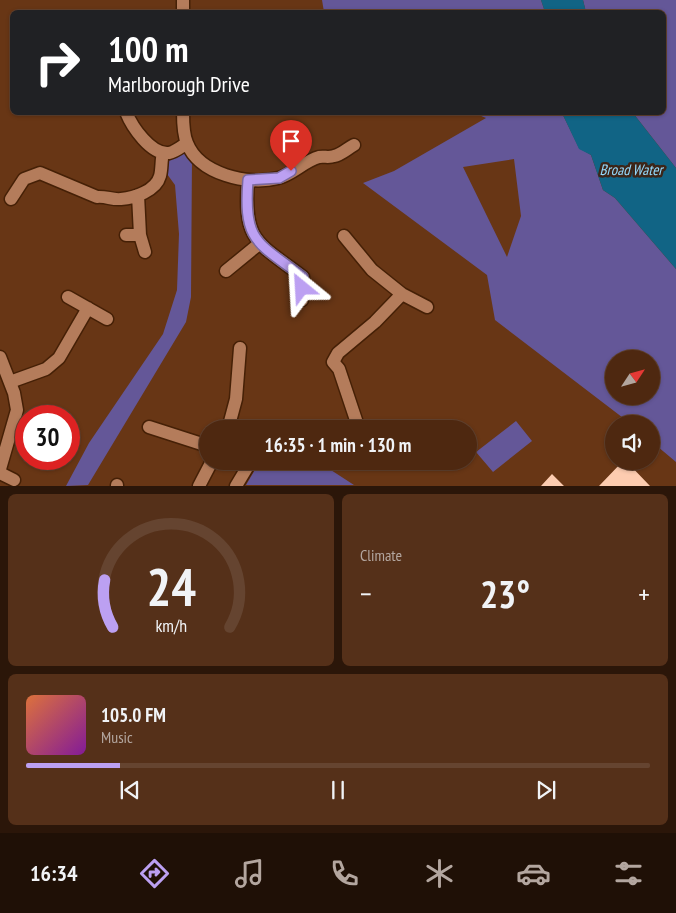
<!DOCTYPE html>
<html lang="en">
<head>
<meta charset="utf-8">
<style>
  body { margin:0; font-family:"PT Sans Narrow",sans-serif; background:#553019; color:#f1f3f6; height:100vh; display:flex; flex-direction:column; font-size:19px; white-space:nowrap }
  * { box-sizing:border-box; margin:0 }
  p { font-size:16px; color:#b3a69f }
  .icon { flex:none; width:28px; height:28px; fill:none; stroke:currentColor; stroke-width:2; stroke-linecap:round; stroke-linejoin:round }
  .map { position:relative; height:486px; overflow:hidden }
  .side { display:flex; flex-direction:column; gap:8px; padding:8px; background:#2b1609; flex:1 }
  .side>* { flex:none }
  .hud { position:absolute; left:10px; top:10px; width:656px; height:105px; border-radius:8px; box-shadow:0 1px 4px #0004,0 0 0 1px #654430; background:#202124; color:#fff; overflow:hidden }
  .needle { width:32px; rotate:54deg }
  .buttons { position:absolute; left:605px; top:350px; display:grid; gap:10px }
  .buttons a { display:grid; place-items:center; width:55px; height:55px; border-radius:50%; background:#4e2810; box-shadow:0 1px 4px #0004,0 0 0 1px #654430; font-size:25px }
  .speed { position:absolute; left:15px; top:405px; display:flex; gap:10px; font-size:25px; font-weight:700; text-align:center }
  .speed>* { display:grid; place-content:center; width:65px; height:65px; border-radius:50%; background:#4e2810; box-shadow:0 1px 4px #0004,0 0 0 1px #654430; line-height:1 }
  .speed .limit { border:8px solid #d22; background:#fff; color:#111 }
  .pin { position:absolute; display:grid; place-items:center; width:42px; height:42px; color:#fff; margin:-51px -21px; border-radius:50% 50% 50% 0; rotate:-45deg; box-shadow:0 0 5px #0007 }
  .pin .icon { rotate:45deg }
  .me { position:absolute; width:55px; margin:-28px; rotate:333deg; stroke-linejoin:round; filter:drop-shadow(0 0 4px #0008) }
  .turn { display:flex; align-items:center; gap:18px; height:105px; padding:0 15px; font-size:22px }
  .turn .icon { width:65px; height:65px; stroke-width:2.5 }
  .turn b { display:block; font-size:35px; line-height:42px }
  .big { font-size:38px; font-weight:700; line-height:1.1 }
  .side .widget { flex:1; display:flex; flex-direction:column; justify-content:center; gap:8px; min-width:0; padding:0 18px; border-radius:8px; background:#553019 }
  .side .dial { align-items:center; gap:0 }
  .dial svg { height:130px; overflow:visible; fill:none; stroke:#654430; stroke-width:7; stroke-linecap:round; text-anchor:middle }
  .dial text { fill:#f1f3f6; stroke:none }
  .song { display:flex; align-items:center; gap:15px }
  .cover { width:60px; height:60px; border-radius:8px; background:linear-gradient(135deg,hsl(20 70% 55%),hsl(290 70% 35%)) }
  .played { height:5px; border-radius:2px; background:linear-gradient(90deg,#bca0f2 15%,#654430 15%) }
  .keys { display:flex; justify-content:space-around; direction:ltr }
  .heat { display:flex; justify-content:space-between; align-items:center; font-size:28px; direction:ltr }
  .side .tiles { flex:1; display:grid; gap:8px; grid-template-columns:1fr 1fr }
  .widget:last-child { grid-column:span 2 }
  .trip { position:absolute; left:199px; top:420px; width:278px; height:50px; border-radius:25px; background:#4e2810; box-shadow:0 1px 4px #0004,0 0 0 1px #654430; font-weight:700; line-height:50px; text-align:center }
  .dock { display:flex; height:80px; justify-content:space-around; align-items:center; background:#1f1006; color:#b3a69f }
  .dock .icon { width:35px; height:35px }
  .dock .active { color:#bca0f2 }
  .dock b { font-size:22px; color:#f1f3f6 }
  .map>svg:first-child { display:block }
</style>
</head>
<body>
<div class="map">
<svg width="676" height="486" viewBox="0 0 676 486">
  <rect width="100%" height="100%" fill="#683615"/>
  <path fill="#645798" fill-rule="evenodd" d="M 322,0 L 541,0 L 545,12 L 324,12 Z
    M 583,0 L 676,0 L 676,168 L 633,113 L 664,112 L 664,12 L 586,12 Z
    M 474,113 L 562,113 L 579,148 L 591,155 L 603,190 L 615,198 L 676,269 L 676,462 L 651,441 L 651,424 L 631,424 L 495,320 L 487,275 L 363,183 L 394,171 L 486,118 ZM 514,159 L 521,216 L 507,257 L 463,167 ZM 614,359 L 651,359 L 651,396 L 614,396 Z
    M 182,153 L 192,156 L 191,297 L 186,322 L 88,485 L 66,486 L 89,443 L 163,334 L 177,290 L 179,234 L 175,185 L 167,174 L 166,164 L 175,155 Z
    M 516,421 L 532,441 L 493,472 L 476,452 Z
    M 266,461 L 317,461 L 354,485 L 246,485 L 256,468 Z"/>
  <path fill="#116485" d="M 541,0 L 583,0 L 586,12 L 545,12 Z
    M 562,113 L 633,113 L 676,168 L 676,269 L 615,198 L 603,190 L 591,155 L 579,149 Z"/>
  <path fill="#fdccb0" d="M 623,461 L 626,461 L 650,486 L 599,486 Z
    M 552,474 L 564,486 L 541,486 Z"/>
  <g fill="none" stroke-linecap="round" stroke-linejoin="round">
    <defs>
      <path id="minor" d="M 183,0 L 183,12
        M 126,112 C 132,127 151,155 169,153 C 175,152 181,147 187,143
        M 183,112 C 183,122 183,134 187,143 C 199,174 248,186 278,178 C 292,175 304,161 319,157 C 324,156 329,158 334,156 C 341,155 348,148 354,145
        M 248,180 C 243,242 257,242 303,277 L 302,300
        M 11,199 L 24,179 L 40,173 L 97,197 C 106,196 112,200 121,199 C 134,198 156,191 160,176 C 162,169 161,160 163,153
        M 126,235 L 140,235 L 138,195
        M 140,235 L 145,252
        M 344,236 L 372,270 L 402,294
        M 226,271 L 259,244
        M 68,297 L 107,319
        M 0,357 L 14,393 L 17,410 L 0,469
        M 10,382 L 46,369 L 59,358 L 88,308
        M 149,427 L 208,446
        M 228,429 L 236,399 L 240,348
        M 356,429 L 357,423 L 339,369 L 333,362 L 338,353 L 375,322 L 402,294 L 427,307
        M 0,473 L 14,480
        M 117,486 L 117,485
        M 199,486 L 212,461
        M 236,486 L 251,461"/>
    </defs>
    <use href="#minor" stroke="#452006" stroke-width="15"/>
    <use href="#minor" stroke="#b47c5b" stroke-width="12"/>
  </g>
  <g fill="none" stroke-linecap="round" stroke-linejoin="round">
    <defs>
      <path id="route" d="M 291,171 L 279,178 L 248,180 C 243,242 257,242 303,277 L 302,288"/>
    </defs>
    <use href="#route" stroke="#7a689d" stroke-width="12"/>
    <use href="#route" stroke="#bca0f2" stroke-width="9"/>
  </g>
  <g text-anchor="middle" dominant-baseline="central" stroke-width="5" stroke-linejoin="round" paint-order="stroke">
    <g font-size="15" font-style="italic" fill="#94dafd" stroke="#3c2518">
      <text x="631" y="169">Broad Water</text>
    </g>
  </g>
</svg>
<div class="buttons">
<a><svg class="needle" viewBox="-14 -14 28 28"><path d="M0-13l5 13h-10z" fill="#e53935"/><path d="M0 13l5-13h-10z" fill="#b3a69f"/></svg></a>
<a><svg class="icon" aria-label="sound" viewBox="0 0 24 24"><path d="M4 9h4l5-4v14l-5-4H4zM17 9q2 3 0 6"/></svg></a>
</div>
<div class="speed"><div class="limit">30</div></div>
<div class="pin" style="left:291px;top:171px;background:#d93025"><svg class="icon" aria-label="arrive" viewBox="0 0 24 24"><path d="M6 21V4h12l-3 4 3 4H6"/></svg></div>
<svg class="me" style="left:302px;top:288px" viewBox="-20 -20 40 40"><path d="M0-17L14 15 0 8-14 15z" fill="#bca0f2" stroke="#fff" stroke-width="4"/></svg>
<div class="trip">16:35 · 1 min · 130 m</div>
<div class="hud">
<div class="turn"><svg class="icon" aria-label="right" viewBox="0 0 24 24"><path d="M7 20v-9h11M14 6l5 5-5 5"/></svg><div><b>100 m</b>Marlborough Drive</div></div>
</div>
</div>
<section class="side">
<div class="tiles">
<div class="widget dial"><svg viewBox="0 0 100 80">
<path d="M14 69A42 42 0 1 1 86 69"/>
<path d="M14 69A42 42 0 0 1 9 40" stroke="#bca0f2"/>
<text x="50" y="56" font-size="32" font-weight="700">24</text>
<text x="50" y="72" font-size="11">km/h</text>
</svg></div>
<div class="widget"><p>Climate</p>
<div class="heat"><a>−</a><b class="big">23°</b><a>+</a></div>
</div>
<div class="widget">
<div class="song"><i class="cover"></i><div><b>105.0 FM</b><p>Music</p></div></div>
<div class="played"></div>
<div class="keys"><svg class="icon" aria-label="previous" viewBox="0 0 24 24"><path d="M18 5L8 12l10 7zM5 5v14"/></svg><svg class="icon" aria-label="pause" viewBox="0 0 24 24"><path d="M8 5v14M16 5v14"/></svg><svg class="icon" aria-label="next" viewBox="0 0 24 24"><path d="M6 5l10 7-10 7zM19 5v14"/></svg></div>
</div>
</div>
</section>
<nav class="dock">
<b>16:34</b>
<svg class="icon active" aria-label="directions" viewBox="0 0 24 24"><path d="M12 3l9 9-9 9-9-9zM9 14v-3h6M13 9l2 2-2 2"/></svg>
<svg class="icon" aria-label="music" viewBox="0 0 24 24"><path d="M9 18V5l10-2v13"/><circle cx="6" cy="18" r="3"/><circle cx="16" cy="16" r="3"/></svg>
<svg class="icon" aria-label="phone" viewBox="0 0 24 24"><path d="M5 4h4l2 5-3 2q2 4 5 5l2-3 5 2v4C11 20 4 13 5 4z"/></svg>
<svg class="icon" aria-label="climate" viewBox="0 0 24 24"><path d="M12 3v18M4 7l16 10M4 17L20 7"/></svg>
<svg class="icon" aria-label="car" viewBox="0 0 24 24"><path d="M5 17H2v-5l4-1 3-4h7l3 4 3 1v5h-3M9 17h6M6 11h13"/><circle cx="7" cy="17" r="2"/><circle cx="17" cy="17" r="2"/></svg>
<svg class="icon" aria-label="filters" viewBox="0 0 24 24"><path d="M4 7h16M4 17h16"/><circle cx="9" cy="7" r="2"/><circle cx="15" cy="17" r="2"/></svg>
</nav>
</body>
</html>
